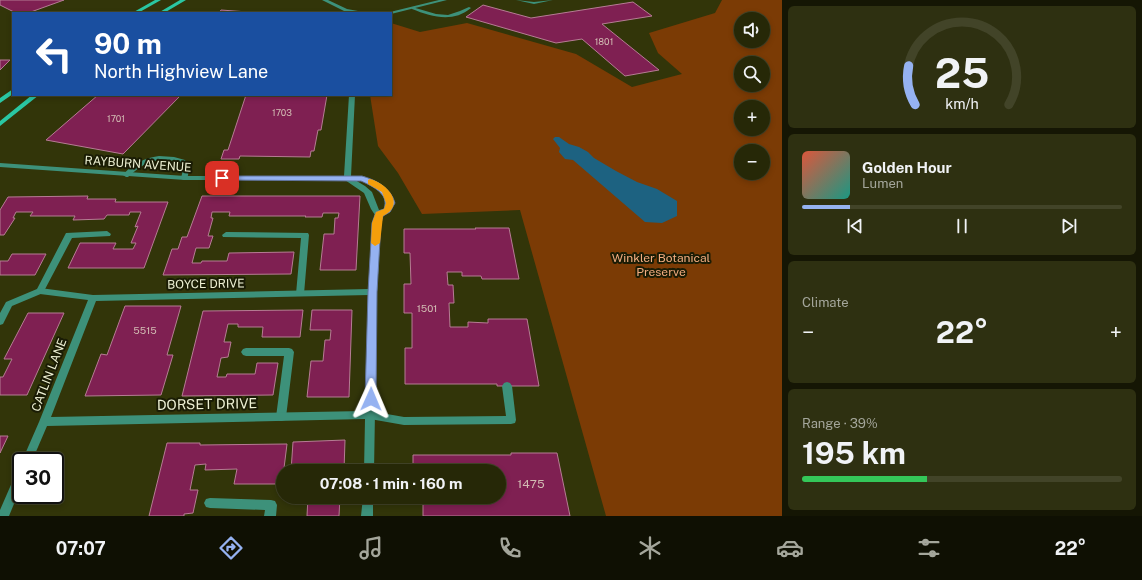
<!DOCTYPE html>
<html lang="en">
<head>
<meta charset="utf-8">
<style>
  body { margin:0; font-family:"Public Sans",sans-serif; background:#2e3011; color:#f1f3f6; height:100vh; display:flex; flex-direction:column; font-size:15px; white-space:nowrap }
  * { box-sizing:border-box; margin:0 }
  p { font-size:13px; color:#a4a69b }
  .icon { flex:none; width:22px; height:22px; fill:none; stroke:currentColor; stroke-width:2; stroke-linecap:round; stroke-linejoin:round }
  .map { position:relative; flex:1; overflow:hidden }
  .panel { display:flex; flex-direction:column; gap:6px; padding:6px; background:#151604; width:360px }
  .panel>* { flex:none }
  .guide { position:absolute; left:12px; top:12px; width:380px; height:84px; border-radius:0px; box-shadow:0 2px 6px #0003,0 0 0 1px #424428; background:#1a4fa0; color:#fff; overflow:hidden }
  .buttons { position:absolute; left:734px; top:12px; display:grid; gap:8px }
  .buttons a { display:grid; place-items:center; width:36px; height:36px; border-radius:50%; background:#262807; box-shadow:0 2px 6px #0003,0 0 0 1px #424428; font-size:20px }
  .speed { position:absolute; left:12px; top:452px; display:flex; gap:8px; font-size:20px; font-weight:700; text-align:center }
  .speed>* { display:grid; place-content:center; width:52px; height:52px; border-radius:50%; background:#262807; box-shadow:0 2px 6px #0003,0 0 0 1px #424428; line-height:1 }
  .speed .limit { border:2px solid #111; border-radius:6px; background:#fff; color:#111 }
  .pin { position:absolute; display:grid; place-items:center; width:34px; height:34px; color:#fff; margin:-17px; border-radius:8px; box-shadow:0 2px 6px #0006 }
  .me { position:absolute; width:44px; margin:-22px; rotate:1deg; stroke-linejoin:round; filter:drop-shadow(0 0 3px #0008) }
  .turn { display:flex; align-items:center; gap:14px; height:84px; padding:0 16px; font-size:18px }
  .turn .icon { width:52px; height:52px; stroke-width:2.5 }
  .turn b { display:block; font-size:28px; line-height:34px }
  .big { font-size:30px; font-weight:700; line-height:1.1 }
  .panel .card { flex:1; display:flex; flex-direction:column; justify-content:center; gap:6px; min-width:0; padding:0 14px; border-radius:6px; background:#2e3011 }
  .panel .dial { align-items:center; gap:0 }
  .dial svg { height:104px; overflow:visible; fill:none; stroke:#424428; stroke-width:7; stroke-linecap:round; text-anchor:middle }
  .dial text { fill:#f1f3f6; stroke:none }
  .song { display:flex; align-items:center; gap:12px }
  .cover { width:48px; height:48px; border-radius:6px; background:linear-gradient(135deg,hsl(10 70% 55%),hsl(170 70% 35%)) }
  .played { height:4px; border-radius:2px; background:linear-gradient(90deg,#95b2f1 15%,#424428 15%) }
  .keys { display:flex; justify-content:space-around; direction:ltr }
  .heat { display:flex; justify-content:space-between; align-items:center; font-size:22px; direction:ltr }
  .charge { height:6px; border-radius:3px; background:linear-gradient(90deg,#34c759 39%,#424428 0) }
  .trip { position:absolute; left:276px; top:464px; width:230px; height:40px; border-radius:20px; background:#262807; box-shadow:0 2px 6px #0003,0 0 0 1px #424428; font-weight:700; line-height:40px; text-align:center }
  .tab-bar { display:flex; height:64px; justify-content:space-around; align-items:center; background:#0f1003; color:#a4a69b }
  .tab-bar .icon { width:28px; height:28px }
  .tab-bar .on { color:#95b2f1 }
  .tab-bar b { font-size:18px; color:#f1f3f6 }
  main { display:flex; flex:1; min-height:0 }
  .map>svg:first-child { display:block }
</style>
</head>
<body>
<main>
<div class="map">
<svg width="782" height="516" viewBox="0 0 782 516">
  <rect width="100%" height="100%" fill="#323509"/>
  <path fill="#7b3b05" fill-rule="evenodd" d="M 722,0 L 782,0 L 782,516 L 606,516 L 520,210 L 422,214 L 398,173 L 378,146 L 370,95 L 391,95 L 391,23 L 420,32 L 467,23 L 576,54 L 632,87 L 682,74 L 658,53 L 649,33 L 715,13 ZM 741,19 L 763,19 L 763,41 L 741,41 ZM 741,63 L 763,63 L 763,85 L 741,85 ZM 741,107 L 763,107 L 763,129 L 741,129 ZM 741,151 L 763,151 L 763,173 L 741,173 Z"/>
  <path fill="#1d6281" d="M 555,137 L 559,137 L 569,144 L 579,147 L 588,152 L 594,158 L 616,171 L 637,182 L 657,189 L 677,201 L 677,216 L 662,223 L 645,222 L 573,160 L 565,159 L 559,152 L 560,148 L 553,139 Z"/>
  <path fill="#7f2052" stroke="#b67c94" d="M 0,0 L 64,0 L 28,13 L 16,13 L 0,5 Z
    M 633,2 L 652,16 L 602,24 L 659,70 L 625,76 L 582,39 L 556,43 L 466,17 L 483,5 L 531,18 Z
    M 221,10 L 261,13 L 219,13 Z
    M 0,60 L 10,60 L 0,70 Z
    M 98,95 L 181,95 L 123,154 L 46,140 Z
    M 246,95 L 327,95 L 321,130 L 318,130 L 314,151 L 311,151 L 310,157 L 240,156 L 239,159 L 221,159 L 224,150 L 228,150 Z
    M 88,196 L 87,199 L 116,199 L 115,202 L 168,202 L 144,268 L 68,268 L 80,243 L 116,243 L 113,249 L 133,249 L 136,243 L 131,243 L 138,226 L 135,227 L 141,212 L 130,212 L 129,215 L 107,215 L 104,219 L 73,220 L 75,216 L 30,216 L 33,212 L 16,212 L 13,218 L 15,218 L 4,235 L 0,235 L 0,210 L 8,197 Z
    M 202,196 L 360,196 L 356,270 L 320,270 L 324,234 L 334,234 L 335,218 L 338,218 L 339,213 L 323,213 L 322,217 L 305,217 L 306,216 L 229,216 L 230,212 L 212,212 L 211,218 L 213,218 L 208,236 L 213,236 L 209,248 L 196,248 L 192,263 L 201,263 L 202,261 L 227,261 L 229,253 L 294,252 L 291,274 L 163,275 L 172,249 L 178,249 L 182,237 L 187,237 Z
    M 475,228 L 509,228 L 519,279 L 482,279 L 481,276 L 462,276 L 462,272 L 447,272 L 448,285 L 453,285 L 454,303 L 449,303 L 450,327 L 468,327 L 468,322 L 488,323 L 488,319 L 527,319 L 539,386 L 497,386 L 497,384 L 405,384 L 405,348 L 412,348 L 412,313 L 404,313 L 404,284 L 411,284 L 410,253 L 404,253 L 404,229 L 476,229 Z
    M 12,254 L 46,254 L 35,275 L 0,275 L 0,261 L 8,261 Z
    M 125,306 L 181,306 L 167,355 L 173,355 L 161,395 L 85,396 L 101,354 L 107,355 Z
    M 303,310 L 300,337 L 262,337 L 263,327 L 238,327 L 238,324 L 228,324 L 224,342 L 231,342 L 228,357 L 221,358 L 217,377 L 226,377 L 227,374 L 255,374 L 257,363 L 278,363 L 273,395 L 182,396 L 203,311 Z
    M 312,310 L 352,310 L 349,397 L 307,397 L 311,361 L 323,361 L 325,340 L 330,340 L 331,330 L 310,330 Z
    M 28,313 L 64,313 L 27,395 L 0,395 L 0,377 L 3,377 L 12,359 L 4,359 Z
    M 0,436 L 8,436 L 0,453 Z
    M 345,440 L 344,471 L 291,471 L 293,442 Z
    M 167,443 L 200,443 L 200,445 L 287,444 L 282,484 L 234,484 L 237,469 L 205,470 L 206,464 L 195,465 L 190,490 L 198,490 L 193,513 L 184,514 L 184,516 L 149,516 Z
    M 511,453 L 557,453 L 570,516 L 423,516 L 423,501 L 413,501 L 413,497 L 499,497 L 499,471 L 413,471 L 413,455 L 511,455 Z
    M 308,497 L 340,497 L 339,516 L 307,516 Z"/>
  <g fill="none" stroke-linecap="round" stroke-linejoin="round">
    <path fill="#3d917a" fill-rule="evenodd" d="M 516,0 L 534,2 L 553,0 L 534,4 Z
      M 412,7 L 436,14 L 448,15 L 460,11 L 469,7 L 471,8 C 453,23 432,17 412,9 Z
      M 159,156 L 174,157 L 185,160 L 189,170 L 187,180 L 183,180 L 181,178 L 183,170 L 180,162 C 157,157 145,161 128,177 L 126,177 L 123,175 C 132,164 144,158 159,156 Z
      M 107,231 L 111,234 L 110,236 L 72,238 L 43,293 L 12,306 L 3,324 L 0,325 L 0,313 L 6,302 L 37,289 L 66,233 Z
      M 226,232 L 308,233 L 309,235 L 304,294 L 303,296 L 297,296 L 296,294 L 301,238 L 223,237 L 222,235 Z
      M 246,348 L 289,348 L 292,349 L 294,352 L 286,417 L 285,420 L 281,421 L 277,420 L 276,417 L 284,356 L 246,356 L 243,355 L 241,352 L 243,349 Z
      M 507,382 L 510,383 L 512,386 L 516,420 L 515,423 L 511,424 L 404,425 L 370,419 L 366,418 L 365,415 L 366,412 L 370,411 L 404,417 L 506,416 L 502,386 L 504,383 Z
      M 210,498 L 271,500 L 275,501 L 277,505 L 276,516 L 264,516 L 265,510 L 210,508 L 206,507 L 204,503 L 206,499 Z"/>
    <path fill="#3d917a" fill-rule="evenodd" d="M 322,0 L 328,0 L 347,9 L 369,13 L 344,11 Z
      M 439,0 L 447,0 L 391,14 L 386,13 Z
      M 349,95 L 355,95 L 351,176 C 370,176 398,186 391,210 L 382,215 L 381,223 L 377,292 L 374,471 L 364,471 L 365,419 L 47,426 L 32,461 L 22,461 L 39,422 L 88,300 L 40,294 L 37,293 L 36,291 L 37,289 L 40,288 L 93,295 L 369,289 L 373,223 L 375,215 L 371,209 L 364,193 L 345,180 L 185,180 L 0,167 L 0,163 L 185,176 L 344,176 ZM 355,180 C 371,180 389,192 384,209 L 379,210 L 372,192 L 365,186 ZM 369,295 L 365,411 L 51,417 L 96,301 Z
      M 21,470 L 21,487 L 9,516 L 0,516 L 0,510 L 17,471 Z
      M 363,497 L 373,497 L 373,516 L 361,516 Z"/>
    <path fill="#2ac7a3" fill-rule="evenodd" d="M 155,0 L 161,0 L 138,13 L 132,13 Z
      M 180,0 L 186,0 L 164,13 L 158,13 Z
      M 13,89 L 13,94 L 0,103 L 0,98 Z
      M 32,95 L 39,95 L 0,126 L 0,121 Z"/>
  </g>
  <path fill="#95b2f1" stroke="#61749d" d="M 222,176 L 362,176 C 376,180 391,188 395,203 L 390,212 L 383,216 L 381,223 L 377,292 L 376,399 L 375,403 L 371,404 L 367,403 L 365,399 L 368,292 L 372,223 L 376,212 L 384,209 C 390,194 372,186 361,181 L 220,180 L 219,178 Z"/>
  <path fill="#f59e0b" d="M 370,179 C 388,184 406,205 383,216 L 380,243 L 375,246 L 371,243 L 372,223 L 376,212 L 384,209 L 386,203 L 382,192 L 368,184 L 368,180 Z"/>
  <g text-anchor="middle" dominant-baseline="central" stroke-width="4" stroke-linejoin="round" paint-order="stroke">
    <g font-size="9" fill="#d2bcb3">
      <text x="604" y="41">1801</text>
      <text x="282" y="112">1703</text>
      <text x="116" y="118">1701</text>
    </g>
    <g font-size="10" fill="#d2bcb3">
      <text x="427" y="308">1501</text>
      <text x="145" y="330">5515</text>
    </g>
    <g font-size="12" fill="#edf0d3" stroke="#1a1c05">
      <text transform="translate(138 164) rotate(4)">RAYBURN AVENUE</text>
      <text transform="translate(206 284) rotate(-1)">BOYCE DRIVE</text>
      <text transform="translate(49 375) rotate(-69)">CATLIN LANE</text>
    </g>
    <g font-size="12" fill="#f3ad81" stroke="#1a1c05">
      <text x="661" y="258">Winkler Botanical<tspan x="661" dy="14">Preserve</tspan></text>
    </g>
    <g font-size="12" fill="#d2bcb3">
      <text x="531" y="484">1475</text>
    </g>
    <g font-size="14" fill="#edf0d3" stroke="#1a1c05">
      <text transform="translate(207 404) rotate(-1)">DORSET DRIVE</text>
    </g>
  </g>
</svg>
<div class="buttons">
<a><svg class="icon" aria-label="sound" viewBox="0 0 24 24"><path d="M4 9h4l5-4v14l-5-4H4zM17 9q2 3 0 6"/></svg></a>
<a><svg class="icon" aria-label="search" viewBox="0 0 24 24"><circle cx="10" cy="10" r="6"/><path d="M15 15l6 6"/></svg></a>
<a>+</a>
<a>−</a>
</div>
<div class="speed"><div class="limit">30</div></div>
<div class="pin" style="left:222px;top:178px;background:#d93025"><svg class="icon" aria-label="arrive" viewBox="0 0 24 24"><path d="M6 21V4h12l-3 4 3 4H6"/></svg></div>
<svg class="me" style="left:371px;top:399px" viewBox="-20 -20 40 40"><path d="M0-17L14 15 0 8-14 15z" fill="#95b2f1" stroke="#fff" stroke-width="4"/></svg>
<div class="trip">07:08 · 1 min · 160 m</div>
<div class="guide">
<div class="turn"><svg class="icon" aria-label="left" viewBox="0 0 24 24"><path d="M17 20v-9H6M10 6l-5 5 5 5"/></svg><div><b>90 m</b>North Highview Lane</div></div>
</div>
</div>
<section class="panel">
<div class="card dial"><svg viewBox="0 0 100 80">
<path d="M14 69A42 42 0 1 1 86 69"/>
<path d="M14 69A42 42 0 0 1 9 39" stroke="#95b2f1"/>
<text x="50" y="56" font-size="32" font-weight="700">25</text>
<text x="50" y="72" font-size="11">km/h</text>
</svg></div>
<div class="card">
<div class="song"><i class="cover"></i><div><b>Golden Hour</b><p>Lumen</p></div></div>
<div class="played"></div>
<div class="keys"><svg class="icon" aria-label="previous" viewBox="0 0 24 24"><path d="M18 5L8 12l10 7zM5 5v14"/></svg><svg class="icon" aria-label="pause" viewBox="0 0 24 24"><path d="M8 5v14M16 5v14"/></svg><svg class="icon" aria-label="next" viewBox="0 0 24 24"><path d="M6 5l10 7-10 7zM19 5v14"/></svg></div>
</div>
<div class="card"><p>Climate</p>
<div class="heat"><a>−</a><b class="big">22°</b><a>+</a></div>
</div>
<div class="card"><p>Range · 39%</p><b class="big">195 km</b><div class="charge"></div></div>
</section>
</main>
<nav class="tab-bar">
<b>07:07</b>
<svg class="icon on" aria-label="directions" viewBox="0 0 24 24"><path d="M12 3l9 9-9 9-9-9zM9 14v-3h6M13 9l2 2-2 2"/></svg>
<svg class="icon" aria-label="music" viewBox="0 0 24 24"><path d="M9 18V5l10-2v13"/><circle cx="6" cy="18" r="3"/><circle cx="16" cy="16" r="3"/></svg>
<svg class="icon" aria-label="phone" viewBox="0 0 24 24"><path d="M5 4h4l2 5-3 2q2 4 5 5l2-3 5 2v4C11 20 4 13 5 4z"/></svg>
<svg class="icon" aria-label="climate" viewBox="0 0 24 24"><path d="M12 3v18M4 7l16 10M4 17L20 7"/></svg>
<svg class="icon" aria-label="car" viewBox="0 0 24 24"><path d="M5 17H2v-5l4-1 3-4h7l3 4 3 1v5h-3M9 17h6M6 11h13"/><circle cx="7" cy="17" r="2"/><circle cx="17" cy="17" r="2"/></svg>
<svg class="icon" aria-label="filters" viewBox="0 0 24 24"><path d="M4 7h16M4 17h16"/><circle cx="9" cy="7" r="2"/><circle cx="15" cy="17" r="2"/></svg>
<b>22°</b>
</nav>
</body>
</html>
